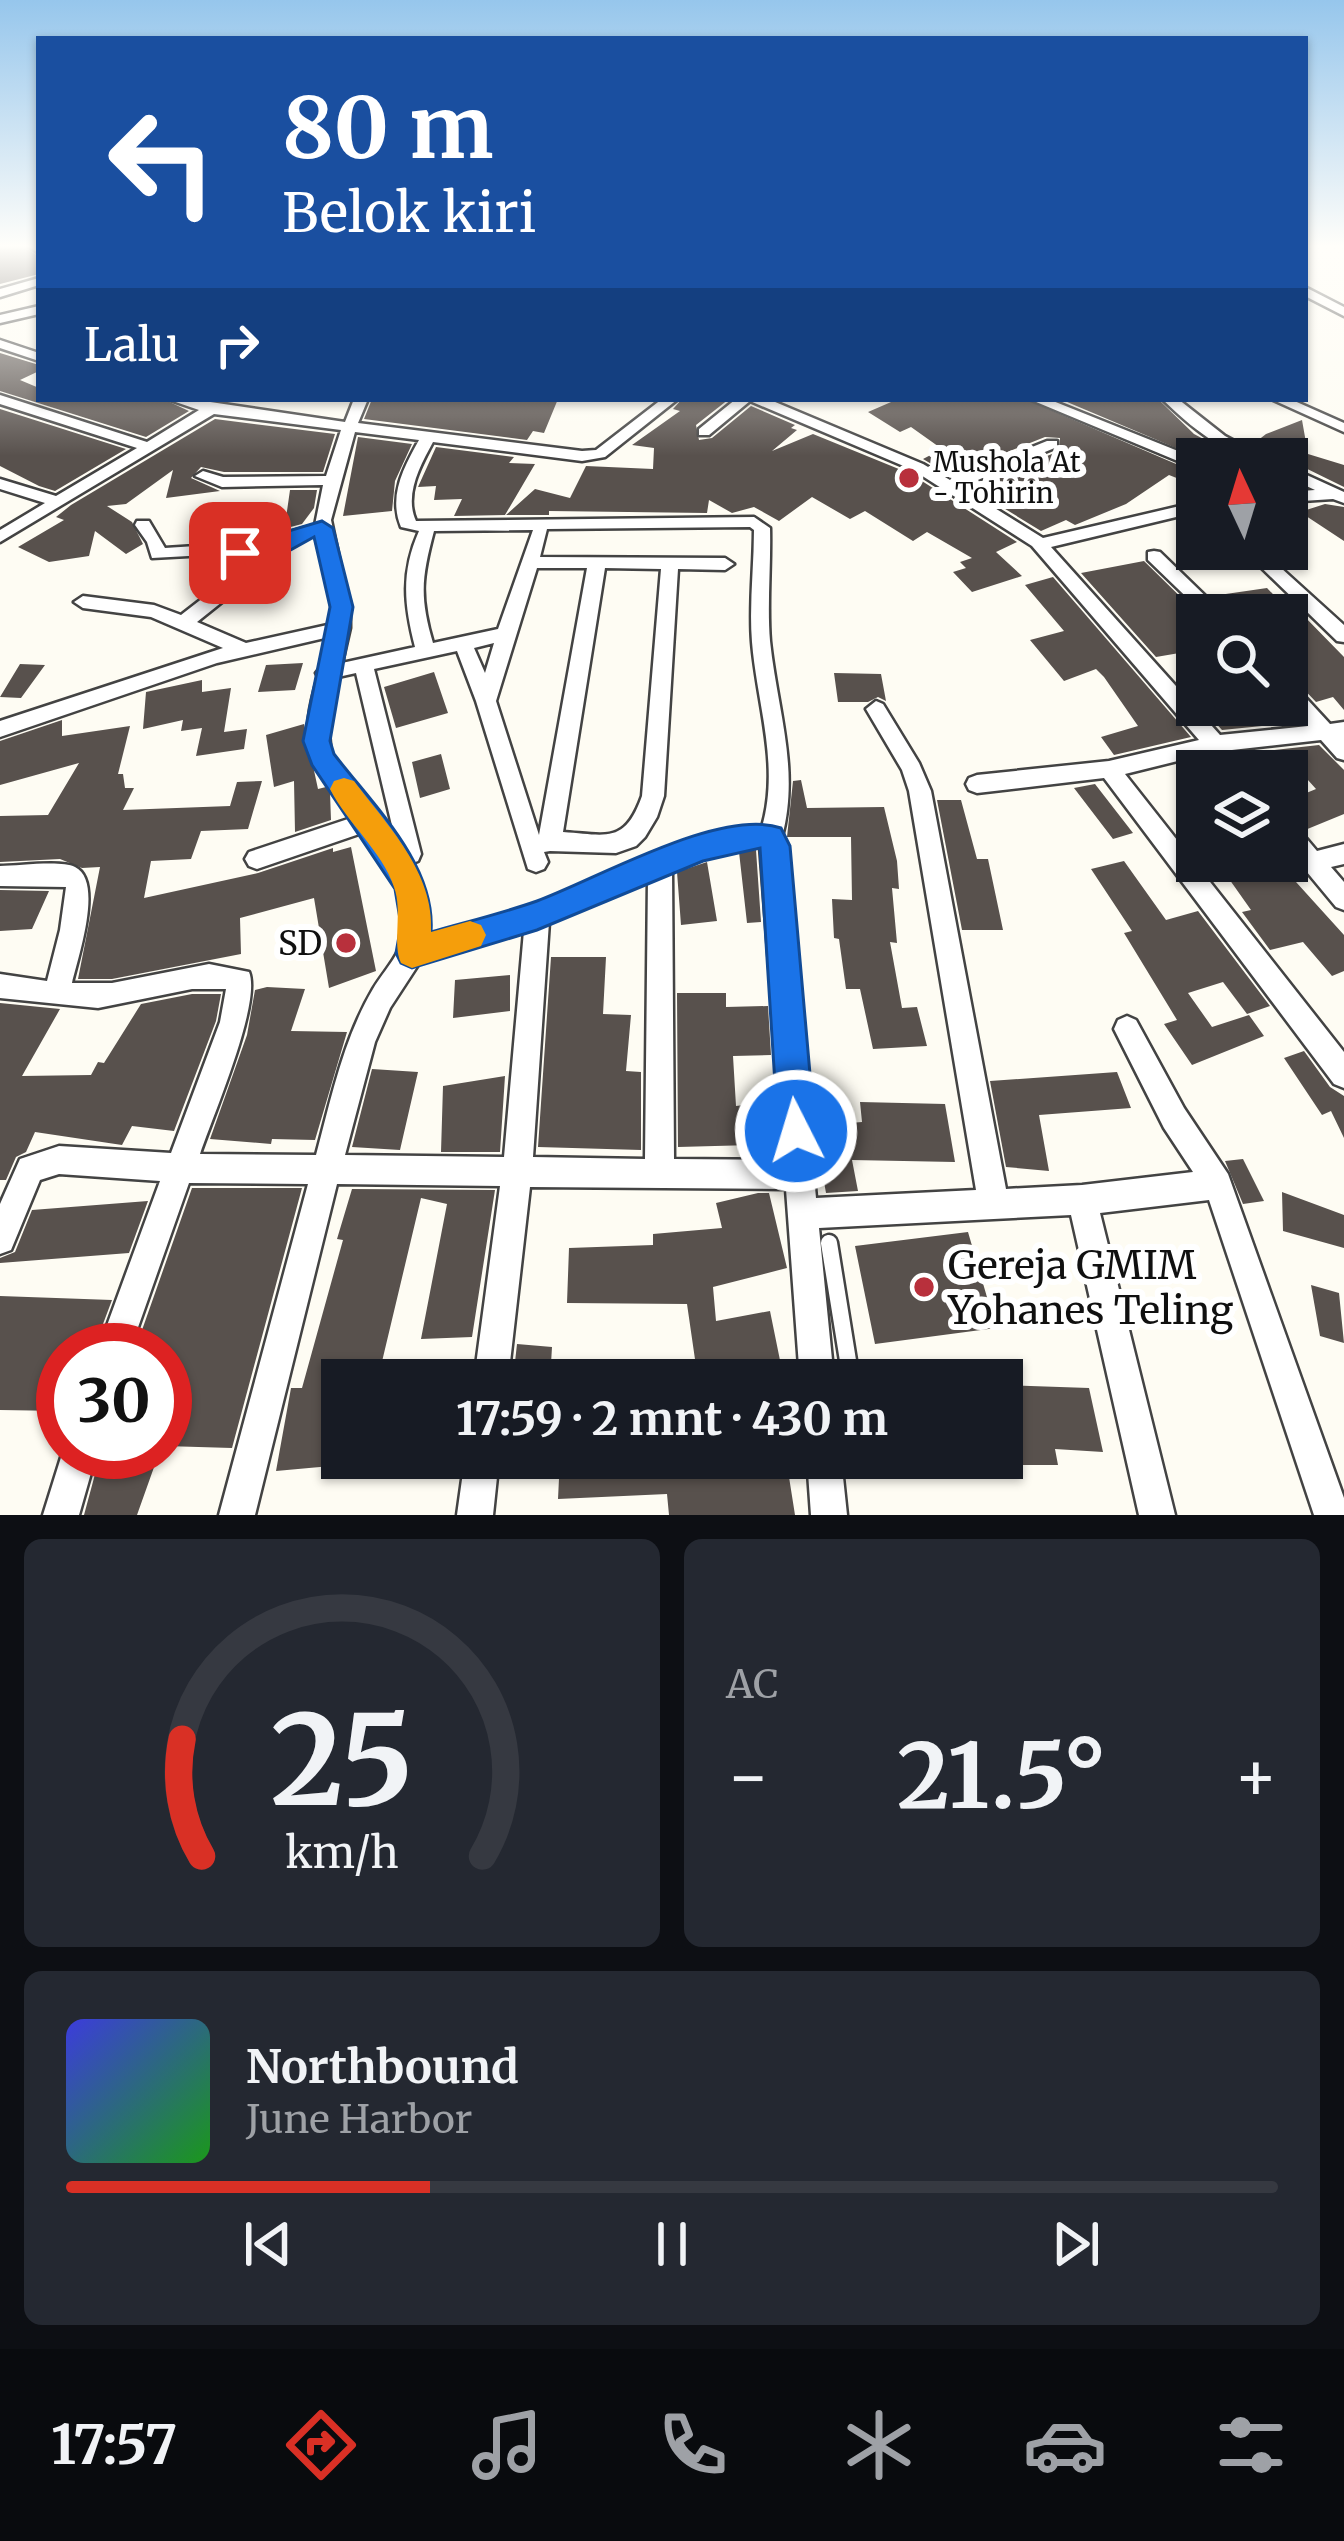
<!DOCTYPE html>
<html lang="id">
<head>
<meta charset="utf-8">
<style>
  body { margin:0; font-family:Merriweather,serif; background:#242831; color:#f1f3f6; height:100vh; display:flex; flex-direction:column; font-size:45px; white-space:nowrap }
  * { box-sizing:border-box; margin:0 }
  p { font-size:39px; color:#9ea1a6 }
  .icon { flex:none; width:66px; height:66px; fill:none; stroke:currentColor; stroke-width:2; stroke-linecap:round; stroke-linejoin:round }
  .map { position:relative; height:1515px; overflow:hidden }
  .details { display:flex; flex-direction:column; gap:24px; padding:24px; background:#0d0f14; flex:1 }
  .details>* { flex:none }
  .banner { position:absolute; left:36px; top:36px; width:1272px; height:366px; border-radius:0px; box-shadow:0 3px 9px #0004; background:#1a4fa0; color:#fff; overflow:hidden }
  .needle { width:78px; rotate:356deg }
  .tools { position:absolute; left:1176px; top:438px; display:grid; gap:24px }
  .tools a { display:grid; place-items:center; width:132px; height:132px; border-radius:0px; background:#171b24; box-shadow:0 3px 9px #0004; font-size:60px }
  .speed { position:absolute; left:36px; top:1323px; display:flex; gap:24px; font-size:60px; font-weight:700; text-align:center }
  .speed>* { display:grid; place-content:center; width:156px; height:156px; border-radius:50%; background:#171b24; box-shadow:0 3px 9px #0004; line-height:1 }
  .speed .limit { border:18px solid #d22; background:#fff; color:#111 }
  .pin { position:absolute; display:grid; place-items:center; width:102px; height:102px; color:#fff; margin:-51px; border-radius:24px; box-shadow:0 6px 18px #0006 }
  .me { position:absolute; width:132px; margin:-66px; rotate:355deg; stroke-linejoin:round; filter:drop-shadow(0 0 9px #0008) }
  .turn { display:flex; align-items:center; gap:42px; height:252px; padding:0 48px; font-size:54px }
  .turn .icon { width:156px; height:156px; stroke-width:2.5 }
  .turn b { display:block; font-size:84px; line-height:102px }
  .then { display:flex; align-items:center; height:114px; padding:0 48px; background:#0003; gap:24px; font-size:45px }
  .big { font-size:90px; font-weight:700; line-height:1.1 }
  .details .card { flex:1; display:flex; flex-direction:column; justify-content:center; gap:18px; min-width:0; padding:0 42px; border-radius:18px; background:#242831 }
  .details .dial { align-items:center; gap:0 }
  .dial svg { height:312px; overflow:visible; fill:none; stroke:#363941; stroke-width:7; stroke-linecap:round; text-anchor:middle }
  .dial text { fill:#f1f3f6; stroke:none }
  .song { display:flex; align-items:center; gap:36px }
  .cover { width:144px; height:144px; border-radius:18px; background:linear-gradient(135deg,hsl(240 70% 55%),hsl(120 70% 35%)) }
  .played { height:12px; border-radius:6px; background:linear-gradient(90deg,#d93025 30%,#363941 30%) }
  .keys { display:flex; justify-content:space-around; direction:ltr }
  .heat { display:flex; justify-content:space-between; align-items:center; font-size:66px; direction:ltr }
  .details .tiles { flex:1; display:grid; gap:24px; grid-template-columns:1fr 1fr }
  .card:last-child { grid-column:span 2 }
  .trip { position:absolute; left:321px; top:1359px; width:702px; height:120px; border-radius:0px; background:#171b24; box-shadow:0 3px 9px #0004; font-weight:700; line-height:120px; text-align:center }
  .tab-bar { display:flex; height:192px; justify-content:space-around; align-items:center; background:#090b0e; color:#9ea1a6 }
  .tab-bar .icon { width:84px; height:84px }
  .tab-bar .current { color:#d93025 }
  .tab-bar b { font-size:54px; color:#f1f3f6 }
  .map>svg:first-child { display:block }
</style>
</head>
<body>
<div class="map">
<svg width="1344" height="1515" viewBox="0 0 1344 1515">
  <rect width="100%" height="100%" fill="#fefcf3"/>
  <path fill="#58514d" d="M 0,244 L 20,244 L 39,257 L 39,274 L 0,284 Z
    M 0,353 L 39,365 L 39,371 L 20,380 L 39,388 L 39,399 L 163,399 L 189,411 L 146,437 L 0,391 Z
    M 372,399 L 558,399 L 544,433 L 533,431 L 527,440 L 364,419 Z
    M 682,399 L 729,399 L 696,425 L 699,440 L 712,438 L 751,406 L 795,425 L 791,428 L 797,430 L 772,451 L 813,434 L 911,474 L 1017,542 L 996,552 L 1022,576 L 972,592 L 953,572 L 966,568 L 960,562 L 972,558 L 927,532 L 913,541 L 865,511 L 850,519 L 812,497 L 779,521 L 754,507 L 732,513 L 709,500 L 707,513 L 549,511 L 549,515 L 506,515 L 535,489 L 570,498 L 586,466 L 653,469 L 654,448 L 632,445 L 680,411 L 673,409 Z
    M 898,399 L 1025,399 L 1197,473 L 1197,486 L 1169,475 L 1126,504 L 1075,525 L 1066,520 L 1041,531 L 971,488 L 1059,451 L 1060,438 L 1045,437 L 950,475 L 923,459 L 942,449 L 911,427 L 900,432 L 868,412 Z
    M 1060,399 L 1158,399 L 1194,434 L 1241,459 L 1202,459 Z
    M 0,409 L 126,449 L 55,491 L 39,486 L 0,466 Z
    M 215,419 L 335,434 L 323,472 L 224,472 L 201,467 L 191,478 L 220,491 L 166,498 L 173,470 L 126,504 L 107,506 L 132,522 L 143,544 L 126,554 L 95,531 L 89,556 L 49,562 L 18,547 L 64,520 L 56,517 L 71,505 Z
    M 1302,420 L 1308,454 L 1344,465 L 1344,487 L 1287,459 L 1272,459 L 1252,445 L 1266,434 Z
    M 358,437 L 412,444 L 395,481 L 392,511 L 343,516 Z
    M 436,447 L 514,457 L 509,463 L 535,464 L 505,515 L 454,516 L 462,499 L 434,500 L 436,486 L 418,487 Z
    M 290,490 L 317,490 L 314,508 L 302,524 L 283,529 L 257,550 L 237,543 L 250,518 L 286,518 Z
    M 1325,504 L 1344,507 L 1344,541 L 1300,512 Z
    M 1144,561 L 1199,615 L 1197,650 L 1156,657 L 1081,573 Z
    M 1053,577 L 1191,737 L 1114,755 L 1101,737 L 1138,726 L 1104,677 L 1096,669 L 1064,681 L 1030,640 L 1064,631 L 1025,585 Z
    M 1267,588 L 1292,614 L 1301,613 L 1344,657 L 1344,710 L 1333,697 L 1316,702 L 1297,682 L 1287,679 L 1287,615 L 1229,615 L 1212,596 Z
    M 303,663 L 295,690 L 258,692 L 266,665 Z
    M 20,664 L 45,665 L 21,698 L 0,697 Z
    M 434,672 L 448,713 L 396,728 L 384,687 Z
    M 834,673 L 881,674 L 886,701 L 878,697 L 868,702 L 838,702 Z
    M 202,680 L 202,692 L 231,688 L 224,732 L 247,729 L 244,749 L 196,756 L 202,728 L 181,731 L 183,720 L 143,729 L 146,692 Z
    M 1221,705 L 1225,710 L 1255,705 L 1272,725 L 1222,730 L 1202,708 Z
    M 62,720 L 62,736 L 130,726 L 118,774 L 123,774 L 125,788 L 134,788 L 123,810 L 230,806 L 237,782 L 262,781 L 248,829 L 201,831 L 191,859 L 151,861 L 144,898 L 258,873 L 333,848 L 333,852 L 351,847 L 376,971 L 329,988 L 314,898 L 240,918 L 241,954 L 112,979 L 78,979 L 100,867 L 82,868 L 60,859 L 0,862 L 0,816 L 48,815 L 79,763 L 0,785 L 0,741 Z
    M 304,724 L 318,789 L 326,787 L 330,793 L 331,820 L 295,832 L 294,781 L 274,787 L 266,735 Z
    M 1319,745 L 1344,770 L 1344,814 L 1305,830 L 1287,819 L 1287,801 L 1316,789 L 1291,761 L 1263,768 L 1249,753 Z
    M 441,754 L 450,789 L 420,798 L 412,762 Z
    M 801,780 L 807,808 L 884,807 L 897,861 L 899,889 L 892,888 L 897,943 L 890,942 L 902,1008 L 917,1007 L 927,1046 L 873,1049 L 860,989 L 846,989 L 839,939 L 834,938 L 832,899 L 852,900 L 851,837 L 787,837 L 793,781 Z
    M 1095,784 L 1133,833 L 1113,839 L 1074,788 Z
    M 937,800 L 961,800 L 977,859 L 988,859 L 1003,930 L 962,930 Z
    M 756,850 L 761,922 L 747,923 L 739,852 Z
    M 1124,861 L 1166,920 L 1198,911 L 1270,1006 L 1247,1014 L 1223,982 L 1188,993 L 1212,1027 L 1249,1015 L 1264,1036 L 1192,1065 L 1164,1024 L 1177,1020 L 1124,933 L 1132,931 L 1091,869 Z
    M 1277,861 L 1344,935 L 1344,971 L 1332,976 L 1303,942 L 1270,950 L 1242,912 L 1251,910 L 1227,876 Z
    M 707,862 L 717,921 L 681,925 L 677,872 Z
    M 0,890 L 49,891 L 32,929 L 0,931 Z
    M 551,957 L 606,957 L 603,1014 L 631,1015 L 626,1071 L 641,1072 L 641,1150 L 538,1147 Z
    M 510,975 L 510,1011 L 453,1018 L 455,980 Z
    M 267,987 L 305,989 L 291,1031 L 347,1032 L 315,1140 L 272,1139 L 271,1144 L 210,1139 L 247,1035 L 255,990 Z
    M 677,993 L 726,993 L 726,1007 L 768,1006 L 771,1055 L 733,1056 L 736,1106 L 775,1101 L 779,1149 L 753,1152 L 752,1145 L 678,1147 Z
    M 192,994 L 221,994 L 216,1021 L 174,1131 L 132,1126 L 122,1145 L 35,1132 L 26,1152 L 16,1157 L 6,1180 L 0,1180 L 0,1003 L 60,1009 L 22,1076 L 91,1075 L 98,1062 L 104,1063 L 141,1004 Z
    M 1304,1051 L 1330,1087 L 1344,1096 L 1344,1138 L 1331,1111 L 1322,1115 L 1284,1058 Z
    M 372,1069 L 418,1072 L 400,1150 L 352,1147 Z
    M 1117,1072 L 1131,1108 L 1039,1115 L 1049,1171 L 1006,1167 L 990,1081 Z
    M 505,1076 L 500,1152 L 441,1152 L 443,1086 Z
    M 860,1102 L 945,1104 L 955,1162 L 852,1160 L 858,1191 L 826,1193 L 814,1126 L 862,1122 Z
    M 1243,1159 L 1264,1201 L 1243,1204 L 1225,1161 Z
    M 192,1188 L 302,1188 L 232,1448 L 165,1446 L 165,1350 L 135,1350 Z
    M 352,1189 L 495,1190 L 472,1337 L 421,1339 L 447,1204 L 421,1198 L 380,1370 L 342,1366 L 342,1465 L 276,1471 L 291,1388 L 302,1388 L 343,1240 L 337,1239 Z
    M 1282,1192 L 1344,1215 L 1344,1248 L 1283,1231 Z
    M 758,1193 L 769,1193 L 787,1268 L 713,1287 L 716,1321 L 770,1311 L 784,1380 L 698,1380 L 687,1304 L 567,1303 L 569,1248 L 653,1245 L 653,1234 L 722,1228 L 716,1203 Z
    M 148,1201 L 129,1253 L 0,1263 L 0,1258 L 15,1252 L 32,1210 Z
    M 968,1232 L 996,1328 L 875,1344 L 855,1246 Z
    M 1311,1285 L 1339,1293 L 1344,1343 L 1320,1336 Z
    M 0,1296 L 112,1300 L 94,1348 L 63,1347 L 63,1411 L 0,1410 Z
    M 517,1344 L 552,1347 L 550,1380 L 513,1380 Z
    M 1002,1385 L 1089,1388 L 1103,1452 L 1055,1449 L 1058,1465 L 1015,1465 Z
    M 101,1452 L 158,1456 L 137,1515 L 84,1515 Z
    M 560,1458 L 786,1458 L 795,1515 L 669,1515 L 667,1494 L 558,1499 Z"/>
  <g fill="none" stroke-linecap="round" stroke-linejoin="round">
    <defs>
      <path id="lane" d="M 829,1243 L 850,1373
        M 820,1374 L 897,1371"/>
      <path id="street" d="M 24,244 L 39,245 L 39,253 Z
        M 39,278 L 39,285 L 0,297 L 0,289 Z
        M 1305,287 L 1344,307 L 1344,316 L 1305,296 Z
        M 39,306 L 39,314 L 0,323 L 0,315 Z
        M 0,340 L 39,353 L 39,361 L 0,348 Z
        M 0,395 L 147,442 L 199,410 L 167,399 L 190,399 L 345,422 L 354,399 L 368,399 L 358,423 L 582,451 L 596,450 L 662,399 L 678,399 L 605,457 L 582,461 L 433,442 C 420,466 404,495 416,521 L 754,517 L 770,528 C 771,566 767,604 770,641 C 777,709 800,769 782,837 L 816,1198 L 976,1190 L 909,791 L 902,770 L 866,709 L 876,701 L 883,704 L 919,763 L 931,791 L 1006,1189 L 1082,1185 L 1193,1172 L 1164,1128 L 1114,1029 L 1118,1020 L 1127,1016 L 1136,1020 L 1184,1108 L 1228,1174 L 1344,1498 L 1344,1515 L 1314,1515 L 1209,1200 L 1100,1213 L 1175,1515 L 1139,1515 L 1071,1215 L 819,1228 L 834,1380 L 800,1380 L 786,1189 L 530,1187 L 508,1380 L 474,1380 L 500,1186 L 337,1184 L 255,1515 L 219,1515 L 308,1184 L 189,1183 L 130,1350 L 98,1350 L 160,1181 L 59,1174 L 40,1180 L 11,1250 L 0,1254 L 0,1204 L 20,1159 L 59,1146 L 171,1153 L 220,1022 L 226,989 L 192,989 L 98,1008 L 0,998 L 0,974 L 47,981 L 60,930 L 66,887 L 0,886 L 0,866 C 18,866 61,860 75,867 C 104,881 78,957 72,983 L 112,983 L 209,964 L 249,972 C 262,1003 212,1118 200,1154 L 316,1155 C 331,1099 343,1040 373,989 C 386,967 405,952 404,924 C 404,889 384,860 365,832 L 257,869 L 249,866 L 245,859 L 249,852 L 354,817 C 312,760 296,750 318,677 L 316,673 L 321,667 L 329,637 L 217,663 L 0,737 L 0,721 L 223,648 L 151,617 L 83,608 L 74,602 L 83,596 L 154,605 L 181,615 L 248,563 L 225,554 L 152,558 L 147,542 L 135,525 L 137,521 L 149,521 L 165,548 L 227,544 L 258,555 L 286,533 L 315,525 L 323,485 L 222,487 L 195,476 L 203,471 L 223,477 L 326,476 L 341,430 L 214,414 L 0,542 L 0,530 L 45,503 L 0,489 L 0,479 L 56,496 L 137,448 L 0,404 ZM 355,432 L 419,440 C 404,467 388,496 401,527 L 419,531 C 401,572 404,604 415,647 L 342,663 L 350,628 L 350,610 L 331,520 ZM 750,527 L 754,530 C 754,567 749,605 752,642 C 757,704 780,765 762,827 C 696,824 606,878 543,902 C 506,916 466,926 427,937 L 426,901 L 410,864 L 418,861 L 421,854 L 374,669 L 457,651 L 476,701 L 528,869 L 536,872 L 544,869 L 548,862 L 544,852 L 550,851 L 616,853 L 636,846 L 645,837 L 657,817 L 664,796 L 678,569 L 725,570 L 734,564 L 725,558 L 540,557 L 547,529 ZM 533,530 L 498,629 L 433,643 C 419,596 422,576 434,531 ZM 315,535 L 331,599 L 332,624 L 246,643 L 197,622 L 298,541 ZM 537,568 L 587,568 L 539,835 L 496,701 ZM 605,568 L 661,569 L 642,796 C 625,844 607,835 563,832 ZM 494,643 L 485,673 L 474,648 ZM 356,673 L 395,838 L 331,755 L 328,722 L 338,677 ZM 750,845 L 760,846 L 784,1160 L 674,1159 L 672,869 L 722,851 ZM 648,878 L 645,1159 L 533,1157 L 549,922 ZM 524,931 L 504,1157 L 345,1155 L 375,1042 L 390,1008 L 420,962 Z
        M 736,399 L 768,399 L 923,464 L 950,480 L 1047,441 L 1057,441 L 1057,447 L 961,487 L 1043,538 L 1197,502 L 1197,512 L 1051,547 L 1220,735 L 1308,726 L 1287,703 L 1287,683 L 1294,685 L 1330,724 L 1344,722 L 1344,760 L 1337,758 L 1321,740 L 1232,750 L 1248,771 L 1225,771 L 1210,753 L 1125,774 L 1344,1052 L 1344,1088 L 1334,1084 L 1104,778 L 977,793 L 969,790 L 966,784 L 969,778 L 977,775 L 1109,761 L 1199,740 L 1032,546 L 913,470 L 750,401 L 709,435 L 699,435 L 699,429 Z
        M 1029,399 L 1048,399 L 1198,459 L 1197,469 Z
        M 1162,399 L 1178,399 L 1225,436 L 1268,459 C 1227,459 1190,426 1162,399 Z
        M 1271,399 L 1290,399 L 1344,423 L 1344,432 Z
        M 1287,466 L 1344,492 L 1344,503 L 1333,499 L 1287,502 L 1287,492 L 1315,490 L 1287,477 Z
        M 1242,549 L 1260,549 L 1344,625 L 1344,642 L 1337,641 Z
        M 1154,551 L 1160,552 L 1225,615 L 1205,615 L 1148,560 L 1148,552 Z
        M 1287,823 L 1295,825 L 1317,851 L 1344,844 L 1344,864 L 1331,867 L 1344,882 L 1344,910 L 1336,907 L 1287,848 Z
        M 63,1451 L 97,1452 L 79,1515 L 43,1515 Z
        M 465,1458 L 499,1458 L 493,1515 L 457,1515 Z
        M 807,1458 L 841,1458 L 847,1515 L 811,1515 Z"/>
    </defs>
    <use href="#lane" stroke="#434343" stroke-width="21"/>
    <use href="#street" stroke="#434343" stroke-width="5"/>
    <use href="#lane" stroke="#fff" stroke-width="16"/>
    <use href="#street" fill="#fff" fill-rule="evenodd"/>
  </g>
  <linearGradient id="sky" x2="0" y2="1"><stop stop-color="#96c6ec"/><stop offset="0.54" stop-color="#fffefa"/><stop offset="1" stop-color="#fffefa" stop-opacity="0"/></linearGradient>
  <rect width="1344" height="456" fill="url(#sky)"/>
  <path fill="#1a73e8" stroke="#114b97" stroke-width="3" d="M 322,521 L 333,528 L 353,607 L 330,741 L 334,754 C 372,804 436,864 431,932 C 466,922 503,913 537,901 C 597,879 721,807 781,828 L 790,846 L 815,1131 L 809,1144 L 796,1149 L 783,1144 L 778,1131 L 760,848 L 703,861 L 537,930 L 412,968 L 401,963 L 396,953 L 401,925 L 395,889 L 312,765 L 303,741 L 330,607 L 314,537 L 258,568 L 229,553 L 240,546 L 256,552 L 285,532 Z"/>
  <path fill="#f59e0b" d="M 344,778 L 354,781 C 387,825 435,873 431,932 L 470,921 L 481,925 L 486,935 L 481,946 L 412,968 L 401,963 C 392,943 403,912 394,887 C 382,851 347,823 330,789 L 334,781 Z"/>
  <g fill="#b8303c" stroke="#fff" stroke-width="4.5">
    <circle cx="909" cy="478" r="12"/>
    <circle cx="346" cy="943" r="12"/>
    <circle cx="924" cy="1287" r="12"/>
  </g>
  <g text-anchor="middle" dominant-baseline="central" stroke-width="12" stroke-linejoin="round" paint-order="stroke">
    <g font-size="27" fill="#101010" stroke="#fff" text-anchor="start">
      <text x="933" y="462">Mushola At<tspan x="933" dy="31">- Tohirin</tspan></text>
    </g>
    <g font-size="33" fill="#101010" stroke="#fff" text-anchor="end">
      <text x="322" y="943">SD</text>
    </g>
    <g font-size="39" fill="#101010" stroke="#fff" text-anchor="start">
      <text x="948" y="1265">Gereja GMIM<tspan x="948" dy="45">Yohanes Teling</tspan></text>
    </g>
  </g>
</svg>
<div class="tools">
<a><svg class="needle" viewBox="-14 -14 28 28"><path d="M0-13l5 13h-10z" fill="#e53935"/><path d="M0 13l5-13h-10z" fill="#9ea1a6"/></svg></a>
<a><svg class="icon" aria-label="search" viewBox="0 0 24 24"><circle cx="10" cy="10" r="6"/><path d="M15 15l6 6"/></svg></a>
<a><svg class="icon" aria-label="layers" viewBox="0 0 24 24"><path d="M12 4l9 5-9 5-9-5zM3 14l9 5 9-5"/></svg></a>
</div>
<div class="speed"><div class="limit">30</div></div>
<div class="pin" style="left:240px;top:553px;background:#d93025"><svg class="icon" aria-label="arrive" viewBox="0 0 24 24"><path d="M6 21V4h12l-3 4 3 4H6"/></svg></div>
<svg class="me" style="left:796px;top:1131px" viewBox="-20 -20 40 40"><circle r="17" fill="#1a73e8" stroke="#fff" stroke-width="3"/><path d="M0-11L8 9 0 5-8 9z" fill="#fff"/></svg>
<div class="trip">17:59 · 2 mnt · 430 m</div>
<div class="banner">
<div class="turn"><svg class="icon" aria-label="left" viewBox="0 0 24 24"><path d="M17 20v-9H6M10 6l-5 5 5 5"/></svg><div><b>80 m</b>Belok kiri</div></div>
<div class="then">Lalu<svg class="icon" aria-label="right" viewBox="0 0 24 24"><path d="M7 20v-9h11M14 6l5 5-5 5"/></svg></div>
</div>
</div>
<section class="details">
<div class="tiles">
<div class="card dial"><svg viewBox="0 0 100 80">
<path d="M14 69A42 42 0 1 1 86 69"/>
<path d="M14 69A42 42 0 0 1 9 39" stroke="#d93025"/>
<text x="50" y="56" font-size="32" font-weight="700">25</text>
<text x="50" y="72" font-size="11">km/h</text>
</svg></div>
<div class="card"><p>AC</p>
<div class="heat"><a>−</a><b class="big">21.5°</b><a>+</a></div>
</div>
<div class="card">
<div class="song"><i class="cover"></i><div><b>Northbound</b><p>June Harbor</p></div></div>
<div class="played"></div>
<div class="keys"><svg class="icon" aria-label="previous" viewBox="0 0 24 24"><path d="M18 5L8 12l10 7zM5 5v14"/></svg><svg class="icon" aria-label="pause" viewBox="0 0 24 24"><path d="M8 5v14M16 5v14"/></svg><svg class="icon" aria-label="next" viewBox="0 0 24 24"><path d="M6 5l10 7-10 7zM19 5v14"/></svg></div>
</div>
</div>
</section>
<nav class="tab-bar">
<b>17:57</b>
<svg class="icon current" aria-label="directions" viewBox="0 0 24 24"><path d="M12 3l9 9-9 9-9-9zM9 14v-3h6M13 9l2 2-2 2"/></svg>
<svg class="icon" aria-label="music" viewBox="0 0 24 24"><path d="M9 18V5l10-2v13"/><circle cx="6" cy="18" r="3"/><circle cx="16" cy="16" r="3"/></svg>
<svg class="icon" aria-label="phone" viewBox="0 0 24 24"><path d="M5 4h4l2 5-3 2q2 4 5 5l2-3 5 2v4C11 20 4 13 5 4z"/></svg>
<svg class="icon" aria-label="climate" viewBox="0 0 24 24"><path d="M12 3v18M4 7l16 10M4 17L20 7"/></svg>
<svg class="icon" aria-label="car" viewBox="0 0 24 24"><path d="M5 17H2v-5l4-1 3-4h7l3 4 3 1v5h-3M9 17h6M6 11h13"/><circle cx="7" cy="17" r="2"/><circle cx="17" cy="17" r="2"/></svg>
<svg class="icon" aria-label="filters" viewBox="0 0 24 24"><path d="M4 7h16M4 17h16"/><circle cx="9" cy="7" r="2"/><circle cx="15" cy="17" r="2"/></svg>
</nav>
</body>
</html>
